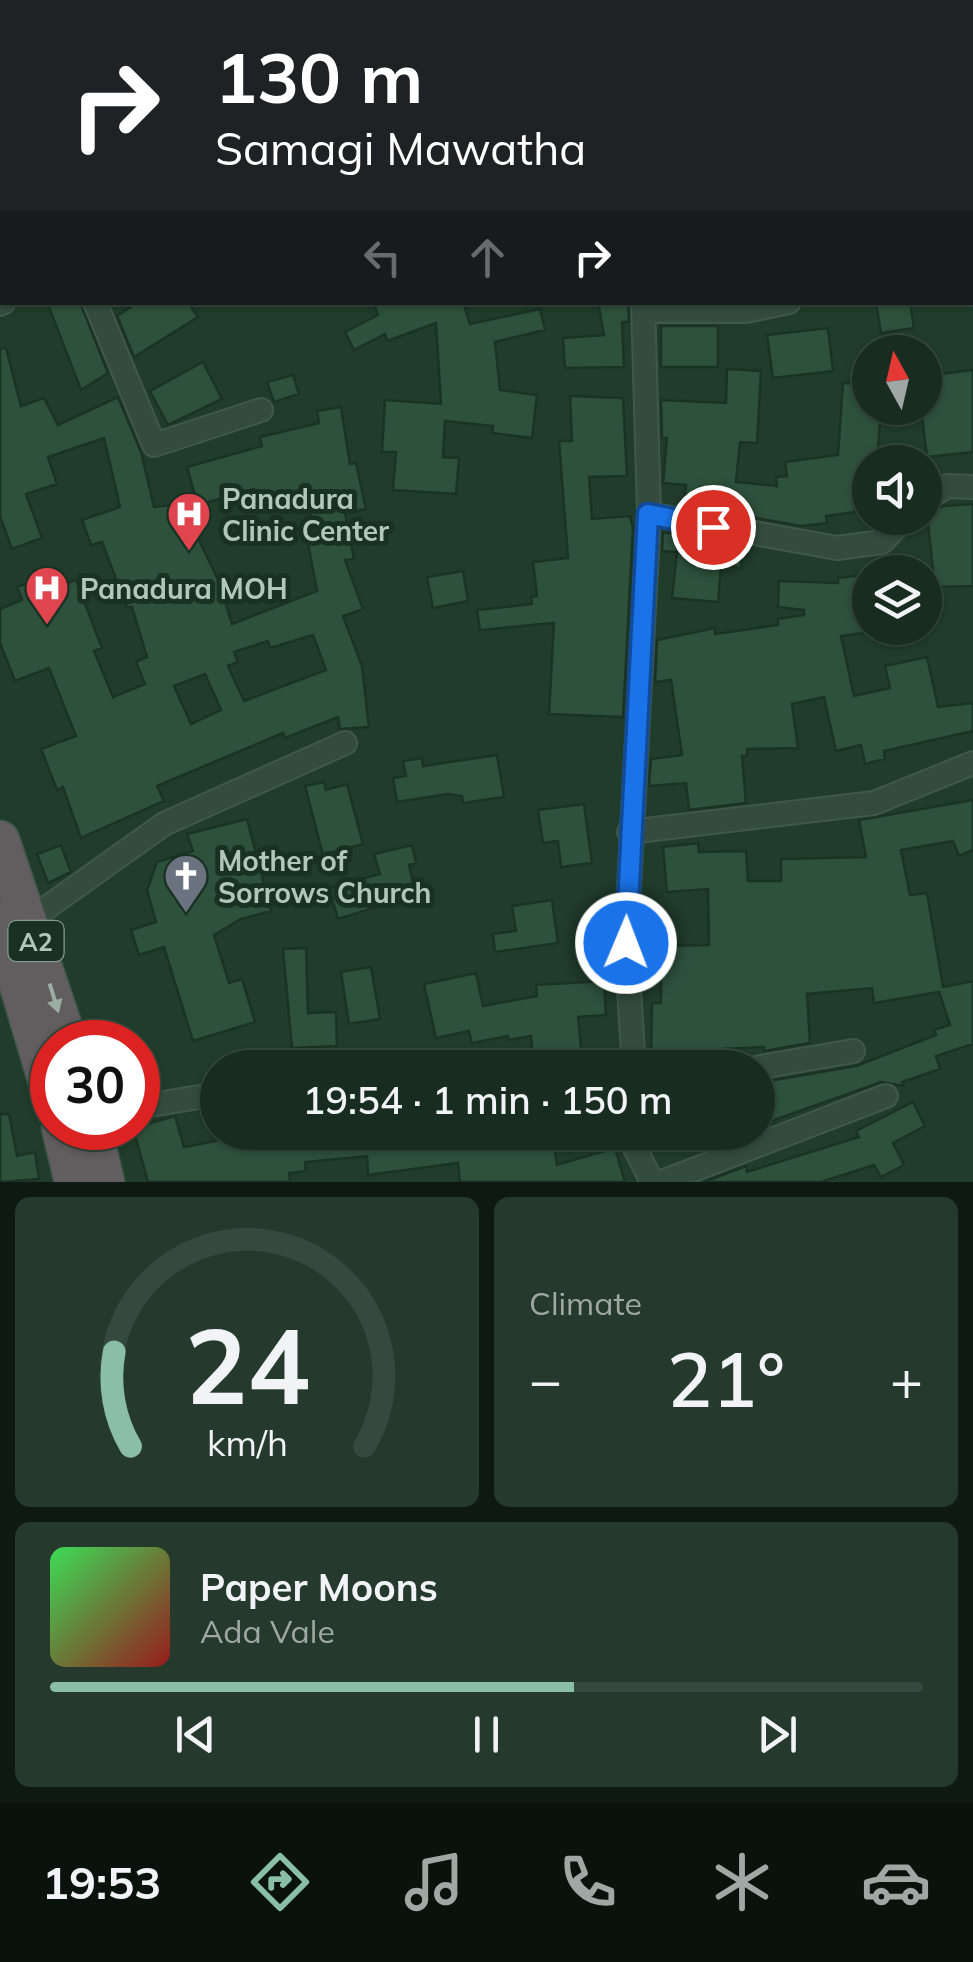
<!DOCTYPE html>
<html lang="en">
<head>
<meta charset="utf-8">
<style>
  body { margin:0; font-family:Mulish,sans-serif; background:#25392d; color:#f1f3f6; height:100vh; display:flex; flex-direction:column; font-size:38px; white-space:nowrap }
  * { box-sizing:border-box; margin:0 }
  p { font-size:32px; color:#9fa8a5 }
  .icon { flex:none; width:55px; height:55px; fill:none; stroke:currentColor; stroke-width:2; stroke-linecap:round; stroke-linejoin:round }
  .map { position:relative; height:1182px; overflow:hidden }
  .panel { display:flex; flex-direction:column; gap:15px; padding:15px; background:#0d1912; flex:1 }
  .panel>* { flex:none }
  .guide { position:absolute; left:0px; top:0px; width:975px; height:305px; box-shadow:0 2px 8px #0004,0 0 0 2px #36493e; background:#202124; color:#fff; overflow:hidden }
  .needle { width:65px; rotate:352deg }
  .buttons { position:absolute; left:852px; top:335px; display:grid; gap:20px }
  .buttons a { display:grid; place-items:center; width:90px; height:90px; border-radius:50%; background:#182d20; box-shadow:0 2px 8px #0004,0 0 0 2px #36493e; font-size:50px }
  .speed { position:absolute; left:30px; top:1020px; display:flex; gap:20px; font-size:50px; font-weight:700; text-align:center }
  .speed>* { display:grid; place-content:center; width:130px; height:130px; border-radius:50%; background:#182d20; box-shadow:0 2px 8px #0004,0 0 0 2px #36493e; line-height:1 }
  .speed .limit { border:15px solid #d22; background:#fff; color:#111 }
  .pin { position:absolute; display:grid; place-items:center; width:85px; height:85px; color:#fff; margin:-42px; border:5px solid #fff; border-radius:50%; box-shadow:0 2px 10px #0007 }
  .me { position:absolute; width:110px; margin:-55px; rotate:1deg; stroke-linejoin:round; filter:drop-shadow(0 0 8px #0008) }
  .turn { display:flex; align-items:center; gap:35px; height:210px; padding:0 50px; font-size:45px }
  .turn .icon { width:130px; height:130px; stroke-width:2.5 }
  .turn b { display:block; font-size:70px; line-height:85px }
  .lanes { display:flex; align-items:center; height:95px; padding:0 50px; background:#0003; justify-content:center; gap:50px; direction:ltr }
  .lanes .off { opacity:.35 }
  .big { font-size:75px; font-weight:600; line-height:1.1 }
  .panel .card { flex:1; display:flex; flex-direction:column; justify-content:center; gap:15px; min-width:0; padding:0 35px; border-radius:15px; background:#25392d }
  .panel .dial { align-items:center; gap:0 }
  .dial svg { height:260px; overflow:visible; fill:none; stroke:#36493e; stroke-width:7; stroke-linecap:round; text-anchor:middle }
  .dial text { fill:#f1f3f6; stroke:none }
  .song { display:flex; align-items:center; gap:30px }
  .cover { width:120px; height:120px; border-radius:15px; background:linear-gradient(135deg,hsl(130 70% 55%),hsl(0 70% 35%)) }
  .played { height:10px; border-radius:5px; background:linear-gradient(90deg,#8abfa5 60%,#36493e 60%) }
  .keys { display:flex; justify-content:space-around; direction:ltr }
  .heat { display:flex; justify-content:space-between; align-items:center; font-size:55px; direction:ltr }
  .panel .tiles { flex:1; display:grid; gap:15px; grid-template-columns:1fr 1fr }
  .card:last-child { grid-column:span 2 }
  .trip { position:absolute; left:200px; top:1050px; width:575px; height:100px; border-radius:50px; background:#182d20; box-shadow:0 2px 8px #0004,0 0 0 2px #36493e; font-weight:600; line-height:100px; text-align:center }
  .tabs { display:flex; height:160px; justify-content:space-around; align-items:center; background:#0a120d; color:#9fa8a5 }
  .tabs .icon { width:70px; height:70px }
  .tabs .selected { color:#8abfa5 }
  .tabs b { font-size:45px; color:#f1f3f6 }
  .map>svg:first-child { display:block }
</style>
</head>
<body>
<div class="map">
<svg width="973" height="1182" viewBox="0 0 973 1182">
  <rect width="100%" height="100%" fill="#203c2b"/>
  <path fill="#2e513c" stroke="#1b3325" stroke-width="2.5" fill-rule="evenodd" d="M 47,302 L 80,302 L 108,373 L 81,390 Z
    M 138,302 L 188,302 L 198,317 L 134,357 L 117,316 Z
    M 373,302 L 463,302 L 470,324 L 540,309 L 545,330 L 495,342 L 500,390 L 537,395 L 532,438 L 492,433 L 493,426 L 445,421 L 443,457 L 459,458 L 456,494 L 393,490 L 396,452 L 382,452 L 385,400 L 441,404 L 436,323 L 387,341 L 385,334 L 354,350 L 345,332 L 378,315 Z
    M 598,302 L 628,302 L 629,322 L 622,322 L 624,367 L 565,368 L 563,338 L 604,335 Z
    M 876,302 L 910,302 L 914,328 L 881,333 Z
    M 661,326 L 718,326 L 718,367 L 661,367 Z
    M 828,328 L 833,371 L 773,378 L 767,335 Z
    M 6,348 L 21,406 L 44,398 L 58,425 L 118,397 L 141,452 L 154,507 L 182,504 L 219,582 L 232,624 L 317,591 L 307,538 L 315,536 L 309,504 L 258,512 L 254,489 L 198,505 L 187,467 L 262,446 L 260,437 L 319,423 L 317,411 L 341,407 L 350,464 L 356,463 L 366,509 L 345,513 L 354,559 L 345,560 L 363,609 L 343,616 L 362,666 L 369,727 L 340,729 L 338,717 L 285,738 L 283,733 L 157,786 L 164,801 L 81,838 L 63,787 L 57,790 L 41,749 L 76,736 L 49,668 L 15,681 L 0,643 L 0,609 L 22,600 L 17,587 L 51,574 L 57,587 L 76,580 L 102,648 L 94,651 L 113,697 L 145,684 L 136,662 L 147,657 L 132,607 L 127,608 L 102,542 L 91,545 L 82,520 L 120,507 L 104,438 L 48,457 L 57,484 L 26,494 L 42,538 L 12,549 L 0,516 L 0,349 ZM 313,635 L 326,670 L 244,701 L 228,666 L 238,662 L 234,652 L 268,641 L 270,648 ZM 205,674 L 221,710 L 191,724 L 174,686 Z
    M 203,362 L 222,399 L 168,425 L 150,391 Z
    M 727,369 L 761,371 L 757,443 L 740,442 L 736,482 L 777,486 L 776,477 L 787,476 L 785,462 L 838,455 L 843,383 L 870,384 L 870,408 L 881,408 L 877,462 L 870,462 L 870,501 L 854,504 L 855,512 L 826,516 L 827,523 L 801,526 L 684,505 L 686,485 L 663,483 L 667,438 L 662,438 L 661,400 L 726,403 Z
    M 973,370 L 973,452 L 927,457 L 921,408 L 925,408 L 925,376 Z
    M 293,375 L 299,394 L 274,402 L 267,382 Z
    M 570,396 L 623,398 L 627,476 L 589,477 L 592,519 L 630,516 L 633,528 L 623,717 L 549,714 L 554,623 L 480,630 L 477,610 L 532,604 L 531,597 L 537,596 L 533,562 L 568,558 L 559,441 L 572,441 Z
    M 973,504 L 973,586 L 935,587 L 927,515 L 943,506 Z
    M 663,532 L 743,546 L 741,568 L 721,566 L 718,602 L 672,598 L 677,552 L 662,551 Z
    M 463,571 L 468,601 L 433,608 L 427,577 Z
    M 862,575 L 870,632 L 841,636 L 854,696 L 890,688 L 885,666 L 927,657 L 938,707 L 973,703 L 973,731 L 884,751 L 885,759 L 865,764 L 861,745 L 836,751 L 824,697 L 792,704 L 798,748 L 747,749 L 747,756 L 742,756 L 746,803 L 689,810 L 686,783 L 649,786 L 651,759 L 682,755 L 671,680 L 655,682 L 657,640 L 715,628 L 715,634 L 778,625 L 778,619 L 804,615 L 804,610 L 778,607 L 779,581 L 838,583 L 838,578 Z
    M 497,755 L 504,797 L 463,803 L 462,796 L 448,794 L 397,802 L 393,778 L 406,776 L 403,761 L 422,758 L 423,766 Z
    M 324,782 L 326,790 L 347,784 L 363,844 L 323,855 L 305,786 Z
    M 973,800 L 973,850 L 959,856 L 953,841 L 901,850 L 910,895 L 927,893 L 943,987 L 973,981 L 973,1044 L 936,1056 L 940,1069 L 902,1082 L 904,1086 L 881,1082 L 760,1125 L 758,1083 L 856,1066 L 936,1035 L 934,1030 L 950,1025 L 939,992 L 874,1003 L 872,988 L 807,994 L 810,1043 L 764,1051 L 764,1047 L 723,1049 L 724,1066 L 669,1068 L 670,1057 L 651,1057 L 652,1003 L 661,1003 L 661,946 L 709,945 L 708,889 L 667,892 L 663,847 L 698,843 L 699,852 L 746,851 L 748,881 L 781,881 L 781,859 L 866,857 L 859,820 Z
    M 584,804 L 592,863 L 561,867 L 558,841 L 543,843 L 538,810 Z
    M 247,819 L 271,911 L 241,919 L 214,935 L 229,983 L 242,979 L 255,1022 L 193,1041 L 164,947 L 139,955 L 131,930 L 156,922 L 147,890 L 157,862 L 193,851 L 187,834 Z
    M 61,845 L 71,872 L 48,883 L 37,854 Z
    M 412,845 L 416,863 L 409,865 L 416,895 L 338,919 L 329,888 L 380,874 L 374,854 Z
    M 552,900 L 558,943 L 495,952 L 493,934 L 516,931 L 512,906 Z
    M 306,948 L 308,1013 L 336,1012 L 337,1046 L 292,1048 L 283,949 Z
    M 371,967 L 380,1019 L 349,1024 L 341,972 Z
    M 476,973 L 483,1006 L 537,996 L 536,985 L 604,981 L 606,1015 L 578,1017 L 583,1068 L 534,1068 L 531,1036 L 509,1040 L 508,1036 L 472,1043 L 469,1031 L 436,1038 L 424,984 Z
    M 913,1102 L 925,1126 L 893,1143 L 904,1165 L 881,1177 L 874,1165 L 821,1182 L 704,1182 L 746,1166 L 747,1172 L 859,1137 L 856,1131 Z
    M 0,1114 L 9,1114 L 17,1156 L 35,1152 L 39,1179 L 0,1182 Z
    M 175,1116 L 184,1147 L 262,1132 L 289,1132 L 292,1144 L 295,1132 L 552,1132 L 557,1165 L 615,1148 L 625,1182 L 460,1182 L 458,1163 L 368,1175 L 367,1156 L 305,1162 L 306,1171 L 289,1173 L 290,1182 L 148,1182 L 133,1128 Z
    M 676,1132 L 725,1132 L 726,1142 L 678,1150 Z"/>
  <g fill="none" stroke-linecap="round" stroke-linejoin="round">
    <defs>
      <path id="minor" d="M 444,0 L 446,2
        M 540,2 L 544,0
        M 972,282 L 973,282
        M 95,302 L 154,445 L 261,410
        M 0,304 L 4,302
        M 644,311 L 746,311 L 789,302
        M 925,500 L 947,486 L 973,487
        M 649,514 L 837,548 L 882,542 L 905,518
        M 629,832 L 874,803 L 973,763
        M 28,921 L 164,824 L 345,743
        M 634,1068 L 626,943 L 649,514 L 643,302
        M 755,1068 L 853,1051
        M 138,1107 L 218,1094
        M 627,1132 L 652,1182
        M 662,1182 L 886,1096"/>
      <path id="trunk" d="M 0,840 L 68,1042
        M 0,922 L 52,1096
        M 61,1128 L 74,1182
        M 92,1128 L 105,1182"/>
    </defs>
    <use href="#minor" stroke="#40584a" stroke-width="26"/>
    <use href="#trunk" stroke="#3f5749" stroke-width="41"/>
    <use href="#minor" stroke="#344c3e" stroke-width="22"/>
    <use href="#trunk" stroke="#625e60" stroke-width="38"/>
  </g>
  <defs><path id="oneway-solid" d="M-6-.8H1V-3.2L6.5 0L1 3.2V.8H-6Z" transform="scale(2.5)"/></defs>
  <use fill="#9caea4" href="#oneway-solid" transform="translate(54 998) rotate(73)"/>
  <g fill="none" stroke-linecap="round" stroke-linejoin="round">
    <defs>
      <path id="route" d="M 626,943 L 648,514 L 713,527"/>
    </defs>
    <use href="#route" stroke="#114b97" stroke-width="25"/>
    <use href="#route" stroke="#1a73e8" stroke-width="18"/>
  </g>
  <defs>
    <symbol id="hospital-pin" viewBox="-11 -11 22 30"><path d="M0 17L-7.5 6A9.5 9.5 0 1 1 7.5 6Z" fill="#e0444e" stroke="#193123"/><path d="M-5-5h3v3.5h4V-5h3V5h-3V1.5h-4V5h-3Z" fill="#fff"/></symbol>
    <symbol id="church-pin" viewBox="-11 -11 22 30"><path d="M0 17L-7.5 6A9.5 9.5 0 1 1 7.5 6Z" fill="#6b7280" stroke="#193123"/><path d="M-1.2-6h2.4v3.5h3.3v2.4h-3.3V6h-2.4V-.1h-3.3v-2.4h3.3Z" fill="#fff"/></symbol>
  </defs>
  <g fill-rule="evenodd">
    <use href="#hospital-pin" x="164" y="489" width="50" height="68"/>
    <use href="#hospital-pin" x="22" y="563" width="50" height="68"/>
    <use href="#church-pin" x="161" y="851" width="50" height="68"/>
  </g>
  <g text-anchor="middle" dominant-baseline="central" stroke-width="10" stroke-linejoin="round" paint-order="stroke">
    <rect fill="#193123" stroke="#829b8d" stroke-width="2.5" x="8.5" y="921" width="55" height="40" rx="8"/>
    <g font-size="25" font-weight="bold" fill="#afc8ba">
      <text x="36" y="941">A2</text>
    </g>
    <g font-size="28" font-weight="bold" fill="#afc8ba" stroke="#193123" text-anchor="start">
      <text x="222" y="498">Panadura<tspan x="222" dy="32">Clinic Center</tspan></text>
      <text x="80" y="588">Panadura MOH</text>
      <text x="218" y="860">Mother of<tspan x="218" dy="32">Sorrows Church</tspan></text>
    </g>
  </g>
</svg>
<div class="buttons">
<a><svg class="needle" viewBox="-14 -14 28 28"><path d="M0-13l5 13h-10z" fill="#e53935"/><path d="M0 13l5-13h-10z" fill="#9fa8a5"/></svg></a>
<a><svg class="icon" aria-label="sound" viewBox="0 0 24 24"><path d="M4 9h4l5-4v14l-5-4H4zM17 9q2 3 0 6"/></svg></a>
<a><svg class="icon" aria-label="layers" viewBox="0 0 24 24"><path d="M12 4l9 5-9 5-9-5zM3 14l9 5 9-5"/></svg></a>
</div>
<div class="speed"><div class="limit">30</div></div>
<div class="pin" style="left:713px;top:527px;background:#d93025"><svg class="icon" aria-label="arrive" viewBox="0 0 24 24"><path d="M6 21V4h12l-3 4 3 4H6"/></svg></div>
<svg class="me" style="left:626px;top:943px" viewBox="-20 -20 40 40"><circle r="17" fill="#1a73e8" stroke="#fff" stroke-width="3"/><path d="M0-11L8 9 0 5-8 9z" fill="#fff"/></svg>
<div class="trip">19:54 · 1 min · 150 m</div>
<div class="guide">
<div class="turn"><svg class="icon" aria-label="right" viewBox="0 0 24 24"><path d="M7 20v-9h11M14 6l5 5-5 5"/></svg><div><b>130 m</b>Samagi Mawatha</div></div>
<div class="lanes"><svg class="icon off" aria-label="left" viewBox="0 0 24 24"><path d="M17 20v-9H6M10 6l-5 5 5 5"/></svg><svg class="icon off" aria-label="ahead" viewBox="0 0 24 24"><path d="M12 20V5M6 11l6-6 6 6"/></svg><svg class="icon" aria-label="right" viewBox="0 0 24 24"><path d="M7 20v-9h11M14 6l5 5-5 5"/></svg></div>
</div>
</div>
<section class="panel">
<div class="tiles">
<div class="card dial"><svg viewBox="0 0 100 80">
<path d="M14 69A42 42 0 1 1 86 69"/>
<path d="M14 69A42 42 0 0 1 9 40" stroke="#8abfa5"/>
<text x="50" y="56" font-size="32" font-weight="700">24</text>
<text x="50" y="72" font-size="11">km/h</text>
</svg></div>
<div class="card"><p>Climate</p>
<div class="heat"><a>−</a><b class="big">21°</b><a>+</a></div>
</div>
<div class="card">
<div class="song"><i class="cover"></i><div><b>Paper Moons</b><p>Ada Vale</p></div></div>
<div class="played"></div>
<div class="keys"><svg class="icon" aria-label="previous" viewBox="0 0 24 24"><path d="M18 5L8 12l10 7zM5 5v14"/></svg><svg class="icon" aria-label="pause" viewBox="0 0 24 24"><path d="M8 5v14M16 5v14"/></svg><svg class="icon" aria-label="next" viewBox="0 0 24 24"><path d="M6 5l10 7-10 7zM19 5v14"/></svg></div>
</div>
</div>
</section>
<nav class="tabs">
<b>19:53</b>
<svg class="icon selected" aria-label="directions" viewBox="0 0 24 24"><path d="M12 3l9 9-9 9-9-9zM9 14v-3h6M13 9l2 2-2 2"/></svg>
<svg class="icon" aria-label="music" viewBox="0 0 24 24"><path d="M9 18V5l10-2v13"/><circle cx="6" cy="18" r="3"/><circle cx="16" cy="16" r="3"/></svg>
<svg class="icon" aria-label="phone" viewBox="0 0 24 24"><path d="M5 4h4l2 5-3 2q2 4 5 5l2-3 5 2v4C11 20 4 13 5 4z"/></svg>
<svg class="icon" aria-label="climate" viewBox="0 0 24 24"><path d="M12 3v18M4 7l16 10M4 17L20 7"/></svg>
<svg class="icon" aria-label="car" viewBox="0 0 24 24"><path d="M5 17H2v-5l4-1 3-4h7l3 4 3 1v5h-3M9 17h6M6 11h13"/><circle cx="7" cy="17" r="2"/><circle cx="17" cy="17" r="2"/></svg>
</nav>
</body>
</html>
